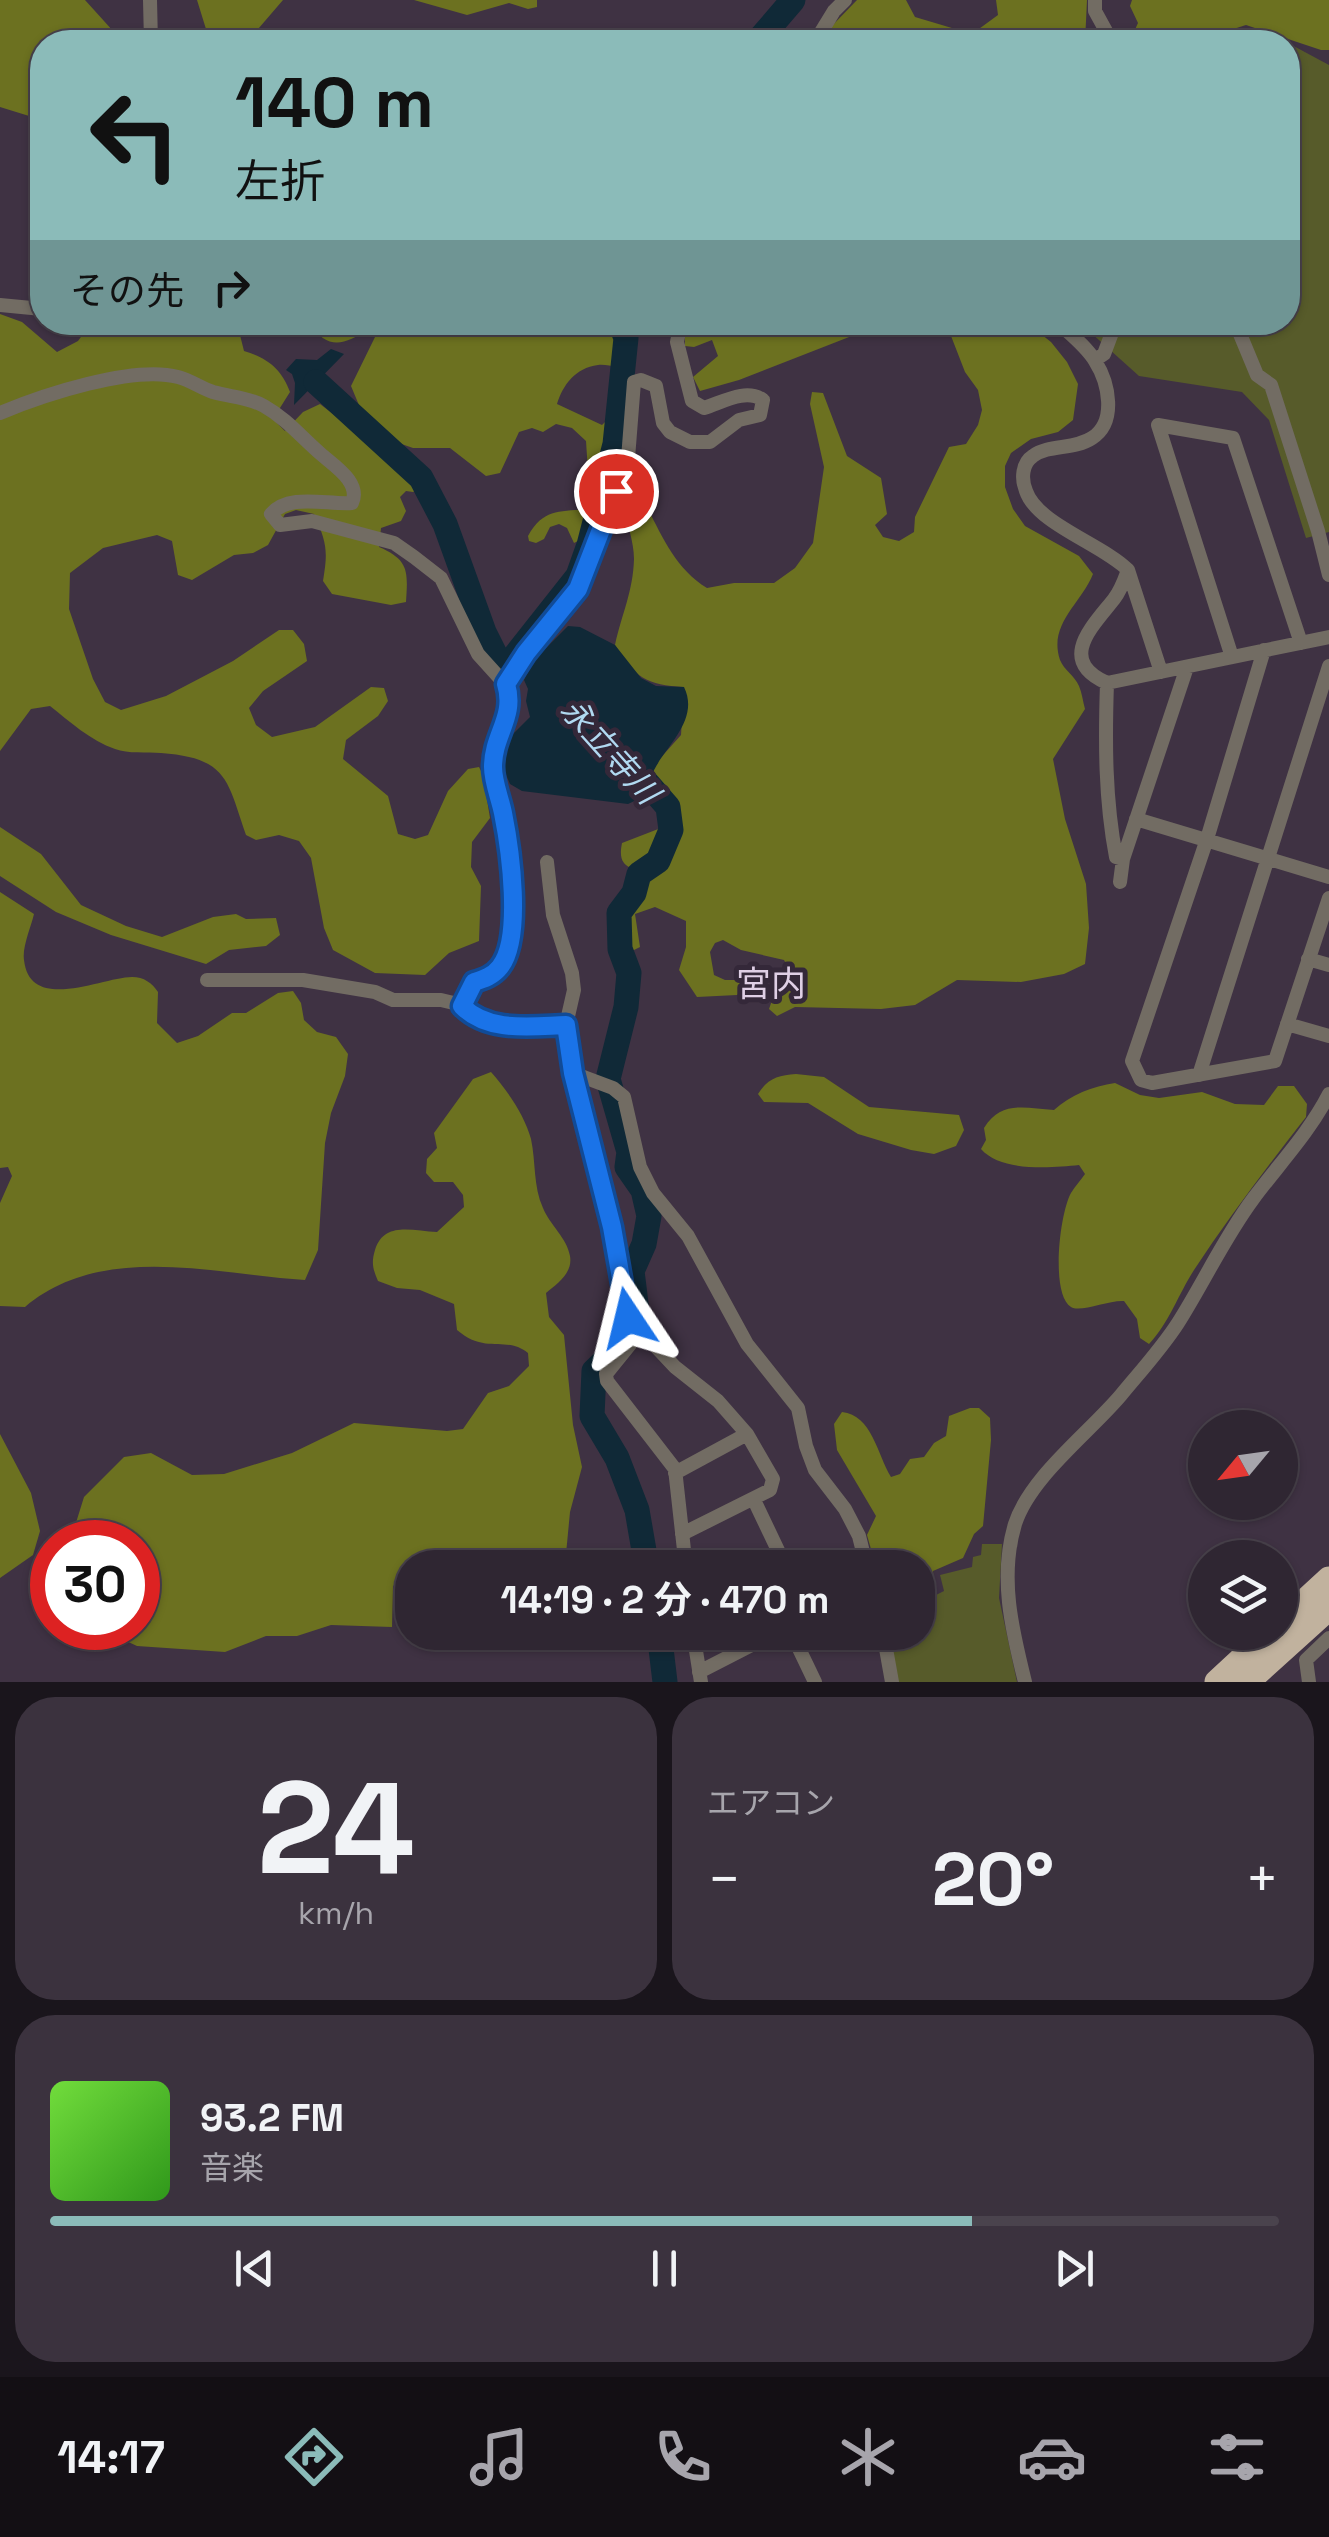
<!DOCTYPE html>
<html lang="ja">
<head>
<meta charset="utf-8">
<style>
  body { margin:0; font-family:"Space Grotesk","Noto Sans JP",sans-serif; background:#3b323e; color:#f1f3f6; height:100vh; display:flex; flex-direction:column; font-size:38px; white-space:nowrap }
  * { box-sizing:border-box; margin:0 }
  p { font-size:32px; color:#a7a5ac }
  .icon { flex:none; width:55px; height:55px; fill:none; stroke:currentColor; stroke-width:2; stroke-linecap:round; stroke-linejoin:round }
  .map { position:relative; height:1682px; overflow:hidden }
  .panel { display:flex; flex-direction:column; gap:15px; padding:15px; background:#1a151c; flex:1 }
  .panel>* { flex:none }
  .guide { position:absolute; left:30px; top:30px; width:1270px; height:305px; border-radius:40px; box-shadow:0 2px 8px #0004,0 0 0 2px #4a434d; background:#8bbbb9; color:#111; overflow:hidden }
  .needle { width:65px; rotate:241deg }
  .buttons { position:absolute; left:1188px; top:1410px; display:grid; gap:20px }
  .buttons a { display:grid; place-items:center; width:110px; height:110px; border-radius:50%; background:#2f2632; box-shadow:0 2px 8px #0004,0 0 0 2px #4a434d; font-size:50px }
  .speed { position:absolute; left:30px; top:1520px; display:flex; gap:20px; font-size:50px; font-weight:700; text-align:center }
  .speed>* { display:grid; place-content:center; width:130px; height:130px; border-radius:50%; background:#2f2632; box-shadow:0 2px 8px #0004,0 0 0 2px #4a434d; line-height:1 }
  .speed .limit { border:15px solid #d22; background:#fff; color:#111 }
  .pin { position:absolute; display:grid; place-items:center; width:85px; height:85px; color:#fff; margin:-42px; border:5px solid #fff; border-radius:50%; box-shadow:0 2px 10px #0007 }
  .me { position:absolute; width:110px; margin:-55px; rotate:350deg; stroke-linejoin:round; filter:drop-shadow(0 0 8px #0008) }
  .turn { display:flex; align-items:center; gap:35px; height:210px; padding:0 40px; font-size:45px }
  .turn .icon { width:130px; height:130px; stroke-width:2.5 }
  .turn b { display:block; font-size:70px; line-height:85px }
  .then { display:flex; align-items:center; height:95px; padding:0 40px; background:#0003; gap:20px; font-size:38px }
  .big { font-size:75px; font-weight:700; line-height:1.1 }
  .panel .card { flex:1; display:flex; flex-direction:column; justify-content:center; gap:15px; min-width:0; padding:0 35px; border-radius:40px; background:#3b323e }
  .panel .dial { align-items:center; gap:0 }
  .dial b { font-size:130px; line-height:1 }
  .song { display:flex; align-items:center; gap:30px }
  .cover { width:120px; height:120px; border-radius:15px; background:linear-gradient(135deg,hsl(100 70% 55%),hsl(110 70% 35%)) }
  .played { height:10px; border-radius:5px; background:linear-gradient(90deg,#8bbbb9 75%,#4a434d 75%) }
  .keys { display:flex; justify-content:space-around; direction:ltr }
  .heat { display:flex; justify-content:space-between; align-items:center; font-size:55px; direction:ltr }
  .panel .tiles { flex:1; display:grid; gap:15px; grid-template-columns:1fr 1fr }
  .card:last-child { grid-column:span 2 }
  .trip { position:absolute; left:395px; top:1550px; width:540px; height:100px; border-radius:40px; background:#2f2632; box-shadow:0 2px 8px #0004,0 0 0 2px #4a434d; font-weight:700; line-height:100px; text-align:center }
  .tab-bar { display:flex; height:160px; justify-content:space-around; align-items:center; background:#130f14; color:#a7a5ac }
  .tab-bar .icon { width:70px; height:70px }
  .tab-bar .on { color:#8bbbb9 }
  .tab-bar b { font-size:45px; color:#f1f3f6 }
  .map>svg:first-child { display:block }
</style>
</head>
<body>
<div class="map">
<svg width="1329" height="1682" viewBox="0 0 1329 1682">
  <rect width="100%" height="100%" fill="#3f3243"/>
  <path fill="#575b2a" d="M 1288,43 L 1329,65 L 1329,532 L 1306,538 L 1269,420 L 1242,392 L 1139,376 L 1080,323 L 1288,322 Z
    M 982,1544 L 1002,1544 L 999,1598 L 1017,1682 L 896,1682 L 888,1634 L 918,1632 L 929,1616 L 930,1598 L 944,1591 L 940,1575 L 972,1567 L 973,1557 L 981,1555 Z"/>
  <path fill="#6c7120" d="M 0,0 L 85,0 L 123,42 L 42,42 L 42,120 L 0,107 Z
    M 197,0 L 283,0 L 247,42 L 210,42 Z
    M 414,0 L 537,0 L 537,7 L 528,9 L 509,3 L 467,15 Z
    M 857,0 L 906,0 L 915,17 L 972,34 L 998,15 L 996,0 L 1087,0 L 1085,42 L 826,42 L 826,32 Z
    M 1132,0 L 1329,0 L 1329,50 L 1321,50 L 1246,25 L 1193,42 L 1160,42 L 1151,39 L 1136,42 L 1132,36 L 1138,23 L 1130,6 Z
    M 0,314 L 22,322 L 57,352 L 78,341 L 91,323 L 255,323 L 240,335 L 244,351 C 267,358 281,368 290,392 L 273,419 L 285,431 L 303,412 L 320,404 L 411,474 L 418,489 L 413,492 L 406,491 L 400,497 L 406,511 L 401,521 L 381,528 L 379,547 C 409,560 408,571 406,602 L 391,605 L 332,594 L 323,581 C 328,551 327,543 314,514 L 296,510 L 285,514 L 268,545 L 253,553 L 234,555 L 192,580 L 178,575 L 172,541 L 157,535 L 103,548 L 70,573 L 69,609 L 93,679 L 105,702 L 121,710 L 166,696 L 233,661 L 279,630 L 293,630 L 304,644 L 307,661 L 263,691 L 249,708 L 256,725 L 272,737 L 315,727 L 371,687 L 384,688 L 388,701 L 378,716 L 346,740 L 343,759 L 388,796 L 398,834 L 415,839 L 428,835 L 448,791 L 468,769 L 479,767 L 483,775 L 490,818 L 472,842 L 471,867 L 481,886 L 479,941 L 449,953 L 425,975 L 375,973 L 333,950 L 324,928 L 311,858 L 299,841 L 279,835 L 256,840 L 246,835 C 227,780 228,758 161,753 C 147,752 128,754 115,749 C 91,741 69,721 50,706 L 31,709 L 0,751 Z
    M 309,323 L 617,323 L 628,353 L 623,366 C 613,368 607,364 598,365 C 575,368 563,385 557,404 L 602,425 L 611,416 L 610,405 L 614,394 L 620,392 L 625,397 L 625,424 L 590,535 L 574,543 L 567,528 L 559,524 L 550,527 L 544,539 L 536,543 L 529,541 L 528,536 C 543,509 558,512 585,509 L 590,502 L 586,441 L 572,428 L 556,424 L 543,432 L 532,428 L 519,432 L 500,473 L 486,476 L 450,448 L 413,448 L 390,440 L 361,410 L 351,386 L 375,337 L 369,329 C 344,345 328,351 309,323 Z
    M 696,323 L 885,323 L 739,380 L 700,391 L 693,377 L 718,356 L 712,340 L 694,347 L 685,346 L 685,328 Z
    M 946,323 L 1027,323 L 1051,342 L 1067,362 L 1078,384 L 1073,420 L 1058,432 L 1031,439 L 1011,453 L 1005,466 L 1005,487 L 1013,509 L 1025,526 L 1079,556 L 1093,574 C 1081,604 1048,624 1060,660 C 1064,670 1075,676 1079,686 C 1082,693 1083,702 1085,709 L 1053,759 L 1065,819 L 1086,884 L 1089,928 L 1085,964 L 1064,974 L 1021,982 L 957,980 L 915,1005 L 881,1009 L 795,1007 L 777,1016 L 769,1009 L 777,986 L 790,971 L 784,960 L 741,950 L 723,940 L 715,943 L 710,952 L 714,975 L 725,980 L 740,980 L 746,986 L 737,995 L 697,997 L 679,970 L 686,947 L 686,921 L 655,907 L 635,914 L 640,947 L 632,951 L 625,941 L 622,914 L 644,883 C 636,862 616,873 622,843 L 666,826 L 673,807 L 651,778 L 656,763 L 681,735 L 684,687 C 647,685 635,678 615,645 C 622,613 633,592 634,559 C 634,536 622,517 627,495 L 635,492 L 643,499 C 660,532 674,568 707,588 L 734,583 L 774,583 L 795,568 L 813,543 L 824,467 L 810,404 L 812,392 L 823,393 L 847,456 L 881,478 L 887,514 L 875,525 L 883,537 L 899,541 L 914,532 L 915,517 L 949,447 L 966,444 L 978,425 L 982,410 L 978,390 L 965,372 Z
    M 0,827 L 41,854 L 81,905 L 126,926 L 162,937 L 213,917 L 236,914 L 246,919 L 276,918 L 280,935 L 266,946 L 229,950 L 206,964 L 111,935 L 56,912 L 0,876 Z
    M 0,892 L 34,914 C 31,927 22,947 24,960 C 30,1014 103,977 132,977 C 144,977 152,983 158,992 L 157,1023 L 177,1043 L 198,1036 L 232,1013 L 246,1013 L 278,993 L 293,991 L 301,1003 L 304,1020 L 317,1032 L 336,1037 L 348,1054 L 345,1076 L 331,1113 L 325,1143 L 318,1250 L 305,1280 C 214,1274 101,1242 25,1307 L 0,1306 L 0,1203 L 12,1176 L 8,1167 L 0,1168 Z
    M 491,1072 C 507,1090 525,1116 531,1139 C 536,1162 533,1186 543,1208 C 550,1225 567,1238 570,1256 C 573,1273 557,1284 546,1293 L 549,1317 L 564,1335 L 573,1425 L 582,1467 L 570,1512 L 566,1554 L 545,1552 L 455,1567 L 412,1568 L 412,1575 L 393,1586 L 392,1627 L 331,1625 L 297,1636 L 266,1636 L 225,1652 L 137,1646 L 111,1634 L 105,1628 L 138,1628 L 138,1542 L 70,1542 L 84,1497 L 124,1457 L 151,1453 L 192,1475 L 224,1474 L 292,1453 L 354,1423 L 447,1431 L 463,1429 L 488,1393 L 509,1386 L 529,1366 L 528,1353 C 506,1335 486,1355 457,1330 L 454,1304 L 420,1290 L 397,1288 L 378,1281 C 373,1269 371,1263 375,1250 C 384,1221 412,1231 437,1232 L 464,1207 L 463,1195 L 453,1182 L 434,1182 L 426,1173 L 427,1159 L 437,1148 L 434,1133 L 473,1079 Z
    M 796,1074 L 824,1077 L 869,1107 L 959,1115 L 964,1130 L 956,1146 L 934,1154 L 911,1150 L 858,1134 L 808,1103 L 764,1102 L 758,1094 C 767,1079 778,1075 796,1074 Z
    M 1115,1083 L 1140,1095 L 1159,1098 L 1202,1092 L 1235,1104 L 1264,1105 L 1278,1086 L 1294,1086 L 1307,1104 L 1306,1117 C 1267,1167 1229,1217 1194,1270 C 1178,1295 1169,1323 1149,1344 L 1140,1338 L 1137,1319 L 1124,1301 C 1108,1300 1080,1313 1071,1307 C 1050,1294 1060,1212 1071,1193 C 1075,1186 1081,1180 1085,1174 L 1079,1165 C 1051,1168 1001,1172 981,1149 L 986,1140 L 984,1128 C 1001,1100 1025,1108 1054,1110 C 1070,1095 1093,1086 1115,1083 Z
    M 970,1408 L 979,1408 L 990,1418 L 991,1440 L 983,1526 L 974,1534 L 963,1558 L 933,1571 L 934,1584 L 929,1585 L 920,1599 L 918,1614 L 918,1568 L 876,1567 L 867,1535 L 876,1516 L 837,1450 L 834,1424 L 842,1412 C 872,1415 877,1454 891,1477 L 900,1474 L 910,1459 L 924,1457 L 934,1443 L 946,1436 L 949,1416 Z
    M 0,1434 L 31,1493 L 40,1531 L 33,1555 L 0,1578 Z"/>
  <path fill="#102937" d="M 331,349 L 344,354 L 294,405 L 295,383 L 292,374 L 286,370 L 296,359 L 317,360 Z
    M 568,626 L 580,627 L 615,645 L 641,678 L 656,686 L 684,687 C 701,722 661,749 651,777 L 658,790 L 628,804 L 522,791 L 510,784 L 504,770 L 505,750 L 510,737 L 530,717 L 526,701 L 528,689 L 524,680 L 534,660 Z"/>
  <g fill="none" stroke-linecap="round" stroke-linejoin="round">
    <path stroke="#102937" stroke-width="25" d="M 757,42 L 793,0
      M 316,382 L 421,478 L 445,524 L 484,632 L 496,656 L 506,666
      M 507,666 L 578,576 L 589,545 L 615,444 L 626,338 L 620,322
      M 634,768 L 668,807 L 671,830 L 658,861 L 639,874 L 634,893 L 619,913 L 620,949 L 629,973 L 626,1007 L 608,1079 L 629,1152 L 627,1167 L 643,1190 L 649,1216 L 644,1244 L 632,1271 L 637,1312 L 620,1346 L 594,1371 L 592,1416 L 617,1458 L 637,1510 L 647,1568
      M 659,1632 L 665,1682"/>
    <path stroke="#726c63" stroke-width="14" d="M 150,0 L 151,42
      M 1095,0 L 1095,11 L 1112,42
      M 815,42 L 834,11 L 845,0
      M 0,305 L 42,309
      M 1057,322 C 1070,334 1086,346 1095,361 C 1109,383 1117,422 1092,438 C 1074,450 1049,444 1033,456 C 1022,463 1021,479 1026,491 C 1037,524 1102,544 1128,570 C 1124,581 1121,590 1114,599 C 1093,626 1056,660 1107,683 L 1329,637
      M 1235,322 L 1257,375 L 1271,385 L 1318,531 L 1329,575
      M 1095,360 L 1104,354 L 1116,322
      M 0,413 C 43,395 133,365 178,377 C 190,380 201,388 213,392 C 230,397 248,397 264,406 C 287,419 303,439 322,455 C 336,467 361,483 352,503 C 327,505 289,493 271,514 L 280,525 L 312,521 L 394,543 L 414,557 L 441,578 L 478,654 L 506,685 L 512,704 L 495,748 L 493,771 L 512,860 L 513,914 L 501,966 L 489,977 L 473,982 L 462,1005
      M 1128,570 L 1161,672
      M 1264,650 L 1207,839 L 1132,1061 L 1141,1080 L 1152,1083 L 1275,1061 L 1329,898
      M 1232,657 L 1158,425 L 1233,438 L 1301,643
      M 1107,683 C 1105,742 1105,799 1116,857 L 1123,859
      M 506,685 L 536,639 L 578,589 L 589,568 L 606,510 L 627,471 L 634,382 L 641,380 L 656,386 L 663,423 L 670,432 L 690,442 L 710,442 L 739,420 L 760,415 L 763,400 C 746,388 723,402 704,408 L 692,401 L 677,342 L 681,322
      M 1136,819 L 1329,877
      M 547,862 L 553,915 L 572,973 L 574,990 L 566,1025 L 573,1073 L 612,1227 L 628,1317 L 675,1367 L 718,1401 L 747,1434 L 773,1479 L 770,1490 L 682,1534
      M 1120,882 L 1123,859 L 1187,667
      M 1308,959 L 1329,965
      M 207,980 L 303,980 L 375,992 L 393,1000 L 441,1000 L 462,1005 L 471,1015 L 504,1026 L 566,1025
      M 1287,1024 L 1329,1036
      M 573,1073 L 613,1088 L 624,1097 L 640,1167 L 653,1193 L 688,1236 L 747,1344 L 798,1408 L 806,1446 L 815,1470 L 845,1509 L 859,1536 L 867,1568
      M 1199,1075 L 1329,666
      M 640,1332 L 606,1374 L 607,1381 L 675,1469 L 686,1568
      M 675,1473 L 747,1434
      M 754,1500 L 784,1563
      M 771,1568 L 804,1555
      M 693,1632 L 701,1682
      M 791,1632 L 815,1682
      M 883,1632 L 892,1682
      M 699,1672 L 777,1632
      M 1025,1682 C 1012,1630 999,1577 1015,1524 C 1030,1477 1089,1433 1121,1395 C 1140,1372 1162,1348 1178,1323 C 1204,1282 1224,1238 1253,1199 C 1279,1164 1309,1133 1329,1094
      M 1309,1682 L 1306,1660 L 1329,1638"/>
    <path stroke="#c1b29e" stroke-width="25" d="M 1280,1624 L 1329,1579
      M 1217,1682 L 1271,1632
      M 1247,1682 L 1329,1608"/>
  </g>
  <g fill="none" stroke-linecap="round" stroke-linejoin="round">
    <defs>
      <path id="route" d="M 616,491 L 578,589 L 526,653 L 506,684 C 516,717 493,734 493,767 C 493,782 500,798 503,813 C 510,848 523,938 500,967 C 493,976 484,979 474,982 L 462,1006 C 488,1033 532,1026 566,1025 L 573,1073 L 612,1227 L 628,1318"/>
    </defs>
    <use href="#route" stroke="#114b97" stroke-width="25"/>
    <use href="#route" stroke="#1a73e8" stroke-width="18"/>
  </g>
  <g text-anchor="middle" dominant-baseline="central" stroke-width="10" stroke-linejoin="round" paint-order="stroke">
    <g font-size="32" font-style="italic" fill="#b1d9f1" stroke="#342839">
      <text transform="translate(610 751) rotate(48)">永立寺川</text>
    </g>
    <g font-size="35" fill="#dfcfe5" stroke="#342839">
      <text x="771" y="984">宮内</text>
    </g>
  </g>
</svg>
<div class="buttons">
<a><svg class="needle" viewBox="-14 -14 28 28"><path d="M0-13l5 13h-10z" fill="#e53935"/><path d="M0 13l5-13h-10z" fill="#a7a5ac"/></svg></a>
<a><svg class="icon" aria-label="layers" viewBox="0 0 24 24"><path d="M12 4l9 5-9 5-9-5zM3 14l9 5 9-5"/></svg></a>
</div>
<div class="speed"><div class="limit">30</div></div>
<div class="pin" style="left:616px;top:491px;background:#d93025"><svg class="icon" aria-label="arrive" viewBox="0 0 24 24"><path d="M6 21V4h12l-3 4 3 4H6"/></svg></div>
<svg class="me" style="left:628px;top:1318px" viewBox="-20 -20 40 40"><path d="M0-17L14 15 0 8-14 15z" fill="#1a73e8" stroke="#fff" stroke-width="4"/></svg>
<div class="trip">14:19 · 2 分 · 470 m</div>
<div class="guide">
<div class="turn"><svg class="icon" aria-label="left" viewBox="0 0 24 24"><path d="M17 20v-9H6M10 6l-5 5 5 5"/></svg><div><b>140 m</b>左折</div></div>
<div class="then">その先<svg class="icon" aria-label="right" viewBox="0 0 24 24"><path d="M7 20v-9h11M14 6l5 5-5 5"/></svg></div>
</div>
</div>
<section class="panel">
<div class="tiles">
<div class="card dial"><b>24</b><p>km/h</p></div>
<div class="card"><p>エアコン</p>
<div class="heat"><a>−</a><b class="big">20°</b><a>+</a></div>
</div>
<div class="card">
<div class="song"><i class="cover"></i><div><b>93.2 FM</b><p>音楽</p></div></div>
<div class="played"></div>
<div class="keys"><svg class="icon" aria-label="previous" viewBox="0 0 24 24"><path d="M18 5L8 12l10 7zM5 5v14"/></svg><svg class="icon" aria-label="pause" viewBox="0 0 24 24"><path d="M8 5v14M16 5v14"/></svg><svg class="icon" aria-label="next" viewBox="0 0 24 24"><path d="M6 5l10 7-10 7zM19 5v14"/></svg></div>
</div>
</div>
</section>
<nav class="tab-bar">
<b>14:17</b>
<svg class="icon on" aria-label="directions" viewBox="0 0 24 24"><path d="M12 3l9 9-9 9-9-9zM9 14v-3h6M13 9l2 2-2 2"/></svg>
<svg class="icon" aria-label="music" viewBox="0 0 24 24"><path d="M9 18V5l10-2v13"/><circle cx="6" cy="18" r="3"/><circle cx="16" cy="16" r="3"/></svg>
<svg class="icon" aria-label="phone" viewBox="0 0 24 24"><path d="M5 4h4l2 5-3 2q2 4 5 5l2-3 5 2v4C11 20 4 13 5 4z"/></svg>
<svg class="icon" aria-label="climate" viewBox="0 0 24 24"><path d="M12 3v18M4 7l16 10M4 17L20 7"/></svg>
<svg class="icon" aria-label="car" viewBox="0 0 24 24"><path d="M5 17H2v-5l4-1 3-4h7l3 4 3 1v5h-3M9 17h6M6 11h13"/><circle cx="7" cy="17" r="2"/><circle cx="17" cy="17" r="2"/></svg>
<svg class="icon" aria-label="filters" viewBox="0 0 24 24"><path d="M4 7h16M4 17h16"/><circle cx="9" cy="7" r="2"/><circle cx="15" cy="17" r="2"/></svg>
</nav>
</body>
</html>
